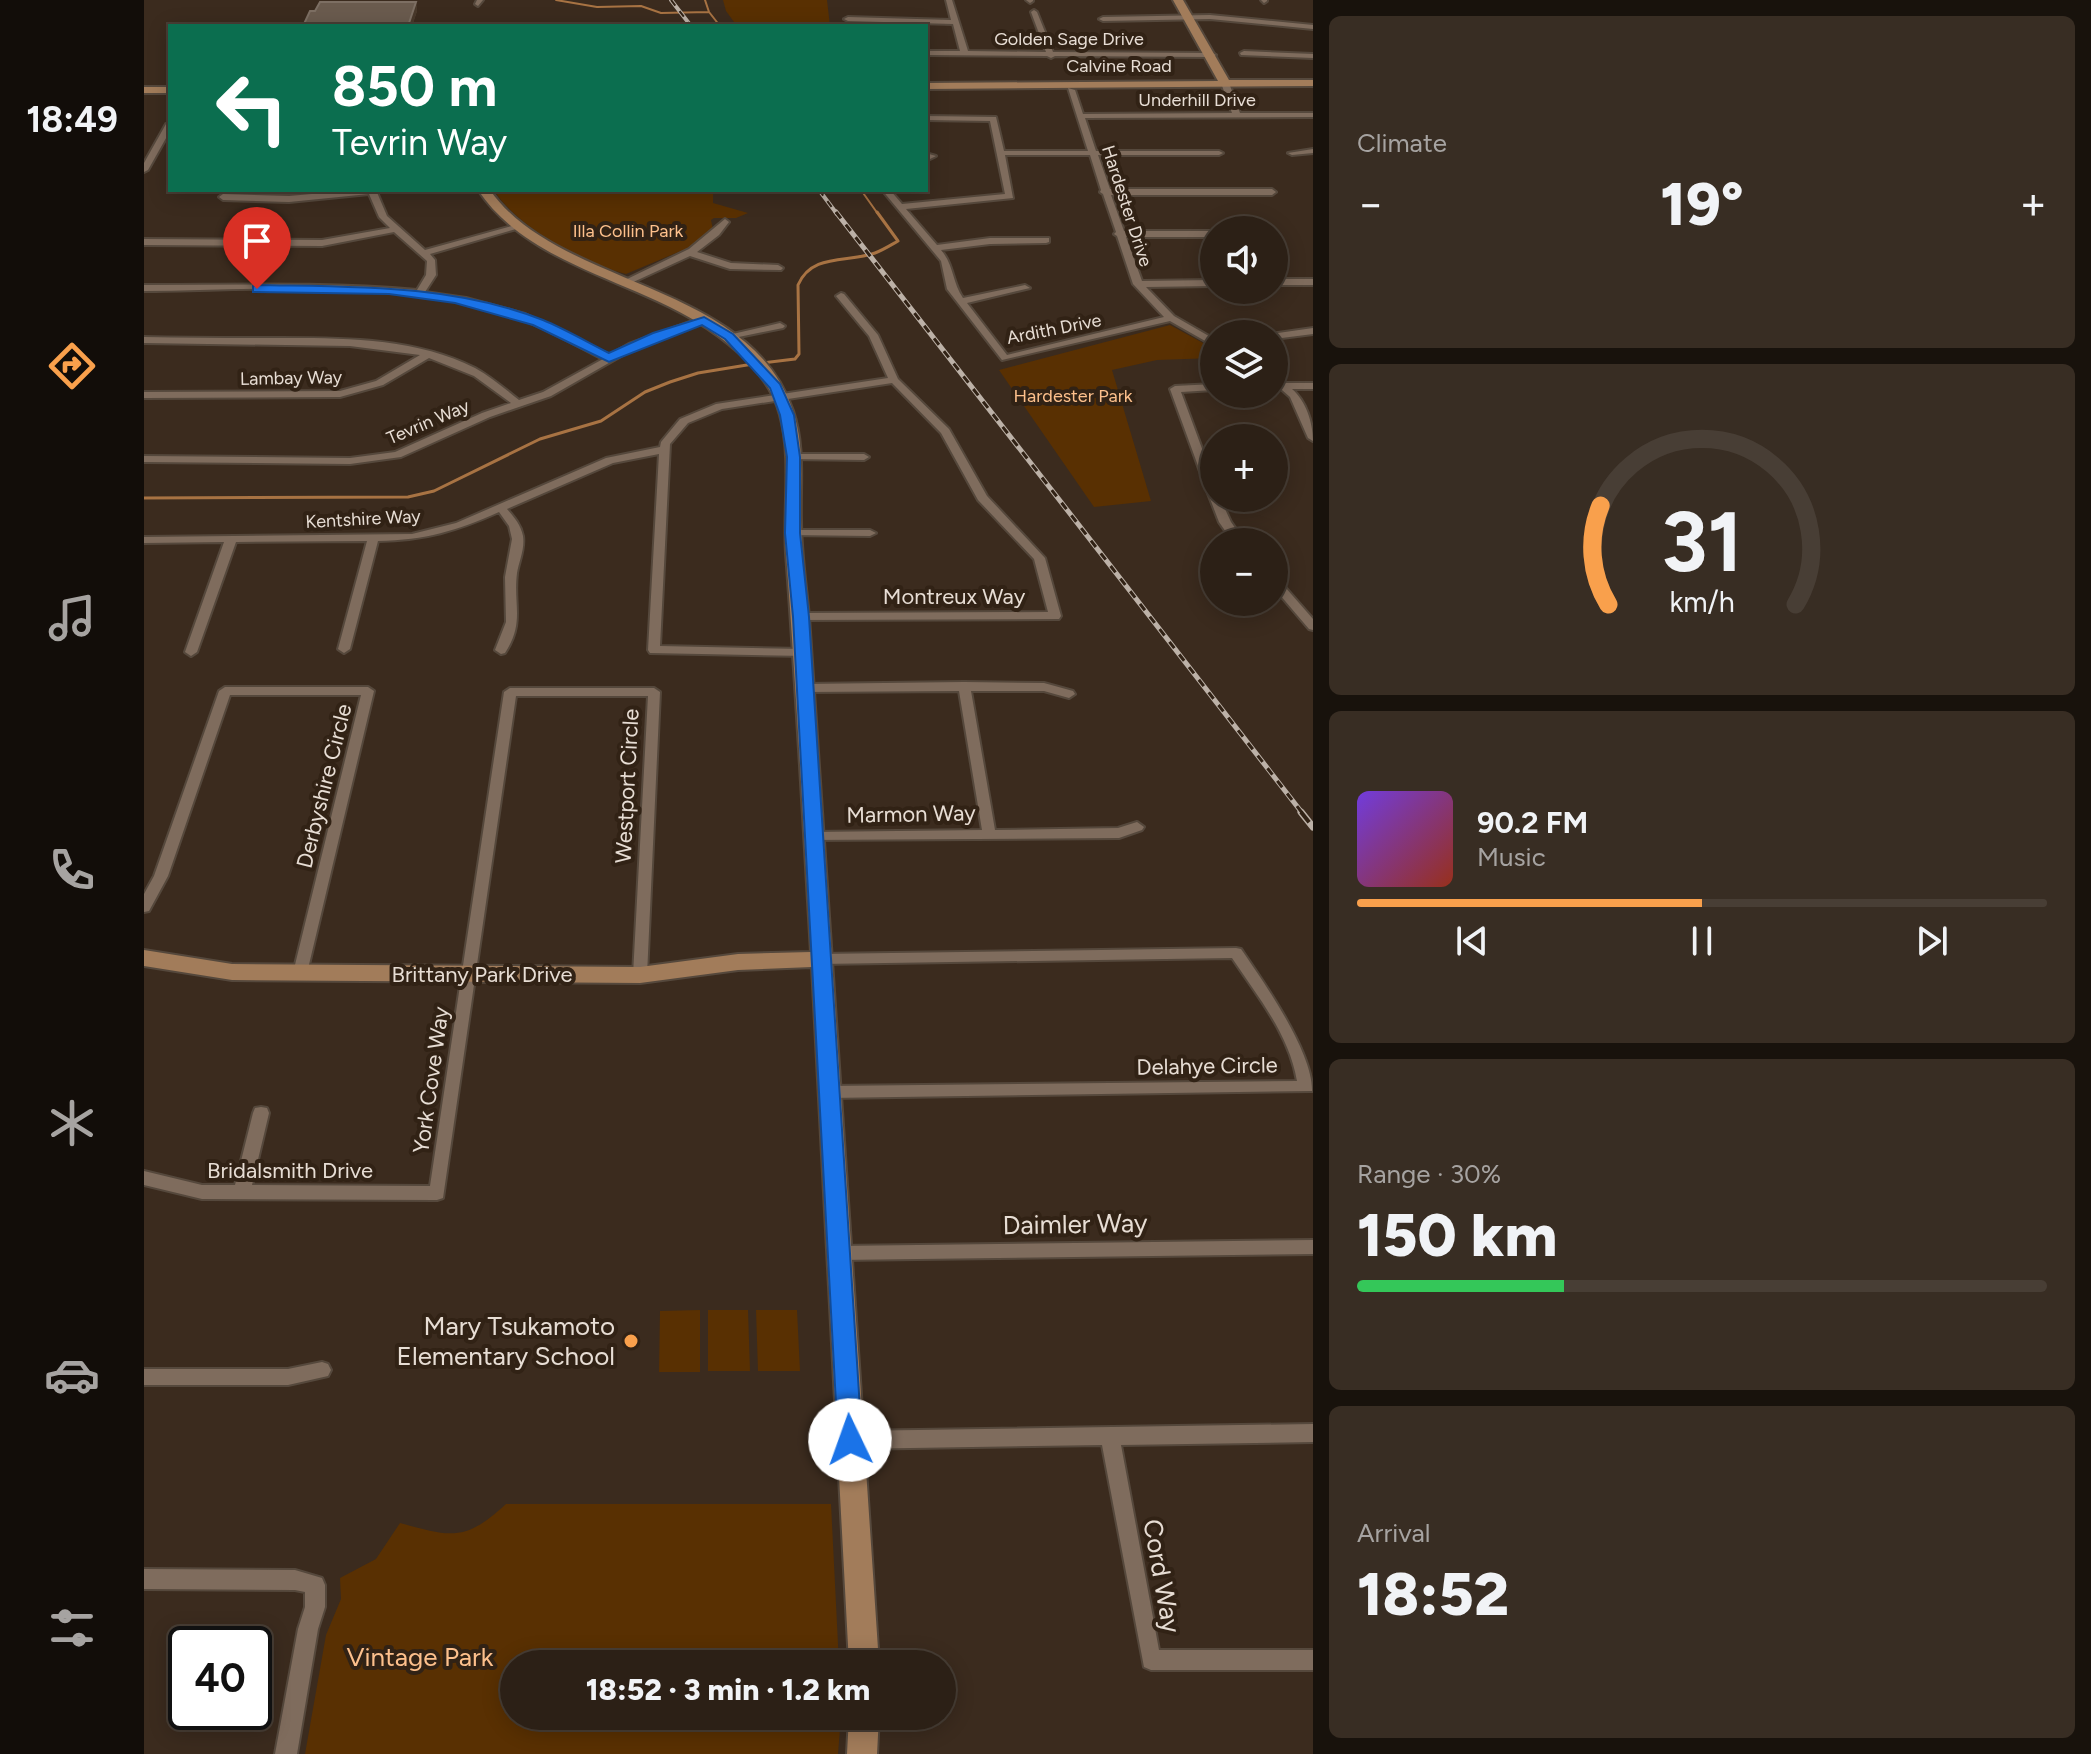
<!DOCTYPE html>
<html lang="en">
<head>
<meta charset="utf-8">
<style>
  body { margin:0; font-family:Figtree,sans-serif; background:#382d23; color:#f1f3f6; height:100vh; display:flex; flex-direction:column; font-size:30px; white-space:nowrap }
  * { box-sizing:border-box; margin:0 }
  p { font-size:26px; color:#a6a3a1 }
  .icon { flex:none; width:44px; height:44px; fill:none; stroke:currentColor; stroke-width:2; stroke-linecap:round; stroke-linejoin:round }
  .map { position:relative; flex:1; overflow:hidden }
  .side { display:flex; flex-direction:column; gap:16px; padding:16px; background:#18120c; width:778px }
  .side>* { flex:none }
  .hud { position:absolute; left:24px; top:24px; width:760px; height:168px; border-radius:0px; box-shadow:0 4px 20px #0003,0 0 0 2px #483e35; background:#0b6e4f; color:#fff; overflow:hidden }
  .tools { position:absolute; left:1056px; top:216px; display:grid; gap:16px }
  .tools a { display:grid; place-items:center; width:88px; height:88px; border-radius:50%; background:#2c2016; box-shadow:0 4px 20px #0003,0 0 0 2px #483e35; font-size:40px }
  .speed { position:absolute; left:24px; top:1626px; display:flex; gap:16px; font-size:40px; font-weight:700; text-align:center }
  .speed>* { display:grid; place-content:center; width:104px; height:104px; border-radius:50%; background:#2c2016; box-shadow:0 4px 20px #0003,0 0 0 2px #483e35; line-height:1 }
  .speed .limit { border:4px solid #111; border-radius:12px; background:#fff; color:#111 }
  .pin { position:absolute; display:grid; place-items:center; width:68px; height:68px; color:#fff; margin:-82px -34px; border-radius:50% 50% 50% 0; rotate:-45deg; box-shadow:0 0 8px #0007 }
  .pin .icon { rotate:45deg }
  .me { position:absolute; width:88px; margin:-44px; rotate:357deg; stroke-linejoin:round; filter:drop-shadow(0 0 6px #0008) }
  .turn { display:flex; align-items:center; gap:28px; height:168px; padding:0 32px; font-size:36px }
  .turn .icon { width:104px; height:104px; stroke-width:2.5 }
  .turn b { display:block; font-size:56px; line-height:68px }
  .big { font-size:60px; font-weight:800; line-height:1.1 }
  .side .tile { flex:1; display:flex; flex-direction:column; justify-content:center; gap:12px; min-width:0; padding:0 28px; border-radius:12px; background:#382d23 }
  .side .dial { align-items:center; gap:0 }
  .dial svg { height:208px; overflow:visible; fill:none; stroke:#483e35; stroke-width:7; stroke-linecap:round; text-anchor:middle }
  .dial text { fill:#f1f3f6; stroke:none }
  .song { display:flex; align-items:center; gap:24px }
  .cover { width:96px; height:96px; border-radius:12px; background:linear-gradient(135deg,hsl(260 70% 55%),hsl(10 70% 35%)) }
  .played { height:8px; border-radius:4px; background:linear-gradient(90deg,#f9a04c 50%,#483e35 50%) }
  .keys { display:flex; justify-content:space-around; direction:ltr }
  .heat { display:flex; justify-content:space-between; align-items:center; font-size:44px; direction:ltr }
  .charge { height:12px; border-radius:6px; background:linear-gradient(90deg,#34c759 30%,#483e35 0) }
  .trip { position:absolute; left:356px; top:1650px; width:456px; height:80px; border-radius:40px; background:#2c2016; box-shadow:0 4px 20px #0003,0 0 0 2px #483e35; font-weight:800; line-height:80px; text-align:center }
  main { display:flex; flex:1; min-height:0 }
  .menu { display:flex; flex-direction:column; width:144px; justify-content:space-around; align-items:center; background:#120d09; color:#a6a3a1 }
  .menu .icon { width:56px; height:56px }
  .menu .active { color:#f9a04c }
  .menu b { font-size:36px; color:#f1f3f6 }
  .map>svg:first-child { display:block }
</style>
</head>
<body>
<main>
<nav class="menu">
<b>18:49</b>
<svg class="icon active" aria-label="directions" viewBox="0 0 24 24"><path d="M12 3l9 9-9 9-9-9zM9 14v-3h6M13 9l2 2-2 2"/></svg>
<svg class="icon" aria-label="music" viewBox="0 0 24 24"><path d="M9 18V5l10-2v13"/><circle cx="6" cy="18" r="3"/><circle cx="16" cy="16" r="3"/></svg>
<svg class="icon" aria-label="phone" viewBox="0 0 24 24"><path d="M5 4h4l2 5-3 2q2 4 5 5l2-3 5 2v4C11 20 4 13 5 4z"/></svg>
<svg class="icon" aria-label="climate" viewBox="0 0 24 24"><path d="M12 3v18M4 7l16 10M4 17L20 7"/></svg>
<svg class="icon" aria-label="car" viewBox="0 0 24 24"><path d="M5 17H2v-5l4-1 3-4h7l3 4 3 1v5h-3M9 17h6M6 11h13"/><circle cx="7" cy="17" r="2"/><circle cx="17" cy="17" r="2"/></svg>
<svg class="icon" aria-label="filters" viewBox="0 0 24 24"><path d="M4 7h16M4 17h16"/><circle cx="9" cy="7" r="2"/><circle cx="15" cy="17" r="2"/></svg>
</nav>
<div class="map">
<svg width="1169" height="1754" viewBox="0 0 1169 1754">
  <rect width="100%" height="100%" fill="#3b2b1e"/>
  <path fill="#593002" d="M 579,0 L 683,0 L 686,26 L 593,26 L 582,11 Z
    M 350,190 L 569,190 L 569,203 L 604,213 L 592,218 L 570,218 L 567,220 L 569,230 L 551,245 L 482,274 C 442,264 371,226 350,190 Z
    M 1026,325 L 1070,349 L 1070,358 L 1013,360 L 968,370 L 1007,501 L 950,507 L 855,370 Z
    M 556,1310 L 556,1372 L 515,1372 L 516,1311 Z
    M 564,1310 L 604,1310 L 606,1371 L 564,1371 Z
    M 612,1310 L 653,1310 L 656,1371 L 614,1371 Z
    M 362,1504 L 687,1504 L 695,1664 L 370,1664 L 370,1716 L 697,1716 L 694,1754 L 161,1754 L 182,1635 L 197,1599 L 196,1578 L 232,1559 L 256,1523 C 307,1537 321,1542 362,1504 Z"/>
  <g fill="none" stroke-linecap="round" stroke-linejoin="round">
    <path stroke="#a87343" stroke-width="2" d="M 412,0 L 453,7 L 497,6 L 517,13 L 565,12 L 561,0
      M 565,12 L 576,26
      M 717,190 L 734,214"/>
    <path stroke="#a87343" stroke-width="3" d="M 618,363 L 651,359 L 655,354 L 654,285 C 668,253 703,263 731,253 C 739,250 747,245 754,241 L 733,212
      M 0,498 L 264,497 L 290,491 L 396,439 L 457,421 L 501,392 L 526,382 L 554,373 L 609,364"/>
    <defs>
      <path id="street" d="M 333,0 L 339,0 L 334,6 L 331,4 Z
        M 802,0 L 808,0 L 824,51 L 902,52 L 887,12 L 890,10 L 893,12 L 909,52 L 1068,53 L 1072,55 L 1068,57 L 911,56 L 907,58 L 903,56 L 782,55 L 782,51 L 816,51 L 809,24 L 704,21 L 700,19 L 704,17 L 807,20 Z
        M 882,0 L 889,0 L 889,1 L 886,3 Z
        M 1117,0 L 1123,0 L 1123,1 L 1120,3 Z
        M 1066,15 L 1169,25 L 1169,29 L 1066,19 L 959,21 L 955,19 L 959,17 Z
        M 1100,51 L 1169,54 L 1169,58 L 1097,55 L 1096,53 Z
        M 1081,81 L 1085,83 L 1096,113 L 1169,113 L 1169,117 L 941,118 L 952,151 L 1075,151 L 1079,153 L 1075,155 L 954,155 L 966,189 L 1128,189 L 1132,192 L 1128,195 L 967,195 L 980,231 L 1070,231 L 1070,237 L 982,237 L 998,281 L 1070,280 L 1070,286 L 1002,287 L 1030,316 L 1070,339 L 1070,346 L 1026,321 L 858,360 L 803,289 L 797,261 L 738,190 L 746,190 L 758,204 L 861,194 L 846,121 L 782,120 L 782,116 L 852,117 L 860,151 L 944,151 L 924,88 L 931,90 L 939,114 L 1088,113 L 1077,83 ZM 861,155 L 946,155 L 957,190 L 956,192 L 959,194 L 972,232 L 970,234 L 973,236 L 989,284 L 1020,317 L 863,355 L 823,303 L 886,288 L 881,285 L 819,298 C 808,282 810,265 797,250 L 846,244 L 902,243 L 905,242 L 905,238 L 846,238 L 793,245 L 762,209 L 869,198 Z
        M 26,122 L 26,131 L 4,170 L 0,172 L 0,163 L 22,124 Z
        M 1169,149 L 1169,153 L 1148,155 L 1144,153 Z
        M 785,154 L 792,156 L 782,161 L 782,156 Z
        M 212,190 L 232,190 L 243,216 L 281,250 L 375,224 L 379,227 L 286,254 L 291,260 L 292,275 L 281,292 L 322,298 L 381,314 L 466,355 L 485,344 L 557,318 L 565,320 L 491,348 L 407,396 L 346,417 L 257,457 L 206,464 L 0,462 L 0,456 L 206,458 L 251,452 L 338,413 L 367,403 L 330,376 L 285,358 L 239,385 L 196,397 L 0,398 L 0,392 L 196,391 L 232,381 L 276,355 L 206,346 L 0,343 L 0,337 C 41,338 81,338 122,338 C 191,338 268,336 331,368 C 347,377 361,389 375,400 L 399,392 L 459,359 C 428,343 397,325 364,315 C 248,278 120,290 0,291 L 0,285 C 91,285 182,282 273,290 L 282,275 L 283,261 L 250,232 L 178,246 L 0,245 L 0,239 L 178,240 L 246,228 L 235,217 L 225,194 L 145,202 L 79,200 L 75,197 L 79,194 L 145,196 Z
        M 581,219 L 585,222 L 575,235 L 553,252 L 587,263 L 634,265 L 639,268 L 637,270 L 586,269 L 546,256 L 485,284 L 477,282 L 545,249 Z
        M 1130,279 L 1169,279 L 1169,285 L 1130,285 Z
        M 697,293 L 700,294 L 734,335 L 754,379 L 805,429 L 843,496 L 901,558 L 917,616 L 915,619 L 653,620 L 653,614 L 657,613 L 904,612 L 890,559 L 834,500 L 797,433 L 748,383 L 578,409 L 544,423 L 526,444 L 516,646 L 659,649 L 663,650 L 665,653 L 663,656 L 506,653 L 504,650 L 515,454 L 469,463 L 363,509 C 370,517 377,525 379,536 C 381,549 375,561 373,573 C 369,605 381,622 361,653 L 357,654 L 351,650 L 362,622 L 361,577 L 368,539 L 365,526 L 355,512 C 312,531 282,540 234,541 L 206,649 L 200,653 L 194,649 L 223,541 L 92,542 L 53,652 L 47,656 L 41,652 L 80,542 L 0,543 L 0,537 L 268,534 L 312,523 L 462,458 L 516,447 L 517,442 L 536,419 L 572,404 L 744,378 L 725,336 L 692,296 Z
        M 636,323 L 641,326 L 639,328 L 585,339 L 580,336 Z
        M 1169,328 L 1169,334 L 1130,339 L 1130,334 L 1127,334 Z
        M 1130,375 L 1141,383 L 1169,383 L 1169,389 L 1148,389 C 1162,401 1169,423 1169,441 L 1164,438 L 1146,397 L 1130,383 Z
        M 1070,384 L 1070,390 L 1037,392 L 1070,481 L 1070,498 L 1076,498 L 1087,522 L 1101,542 L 1089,542 L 1075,522 L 1065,496 L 1026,389 L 1031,386 Z
        M 650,454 L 720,454 L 725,457 L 720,460 L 646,459 L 646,455 Z
        M 649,530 L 726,530 L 732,533 L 726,536 L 645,535 L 643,533 Z
        M 1130,578 L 1134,579 L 1169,619 L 1169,630 L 1165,629 L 1130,588 Z
        M 820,682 L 900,683 L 929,691 L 931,694 L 925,698 L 900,691 L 827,691 L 851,830 L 974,828 L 993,822 L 1000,827 L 998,830 L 975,838 L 664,840 L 662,837 L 669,832 L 838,830 L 815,691 L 661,692 L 655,688 L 661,684 Z
        M 81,687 L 224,687 L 230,691 L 163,973 L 161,977 L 151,977 L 149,973 L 217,695 L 86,695 L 24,876 L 5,911 L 0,912 L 0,894 L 10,876 L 75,691 Z
        M 366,688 L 510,688 L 516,692 L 503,975 L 501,979 L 491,979 L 489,975 L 504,696 L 372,696 L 299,1198 L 293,1200 L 58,1199 L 0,1185 L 0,1171 L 58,1185 L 91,1185 L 109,1113 L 111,1108 L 117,1107 L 123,1108 L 125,1113 L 108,1185 L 286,1186 L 360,692 Z
        M 1092,948 L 1097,949 C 1119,981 1169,1052 1168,1091 L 684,1098 L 678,1096 L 676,1092 L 678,1088 L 684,1086 L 1153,1081 C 1145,1034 1114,997 1088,958 L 676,964 L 671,963 L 669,959 L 671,955 L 676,954 Z
        M 1169,1240 L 1169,1254 L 694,1260 L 688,1258 L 685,1253 L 688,1248 L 694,1246 Z
        M 178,1362 L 184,1364 L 187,1370 L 184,1376 L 144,1385 L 0,1385 L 0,1369 L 144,1369 Z
        M 1169,1424 L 1169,1442 L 977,1445 L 1015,1650 L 1169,1650 L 1169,1670 L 1007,1670 L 1000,1667 L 958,1445 L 706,1449 L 699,1446 L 697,1440 L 699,1434 L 706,1431 Z
        M 0,1569 L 151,1570 L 178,1578 L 181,1585 L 181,1607 L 174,1629 L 153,1754 L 131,1754 L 154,1629 L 161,1607 L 161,1592 L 151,1590 L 0,1589 Z"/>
      <path id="secondary" d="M 1029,0 L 1039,0 L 1085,80 L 1169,80 L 1169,86 L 782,89 L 782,83 L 1074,81 Z
        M 0,87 L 26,87 L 26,93 L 0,93 Z
        M 334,190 L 346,190 C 414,288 606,281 649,411 C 661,446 656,484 657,520 C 657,552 662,585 665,617 L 735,1664 L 705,1664 L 668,967 L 594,970 L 496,983 L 88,980 L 0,966 L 0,950 L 88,964 L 496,967 L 594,954 L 667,952 C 659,819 652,686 642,553 C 639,508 648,459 636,415 C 627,381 601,356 574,336 C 500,280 388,270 334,190 Z
        M 705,1716 L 735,1716 L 733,1754 L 703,1754 Z"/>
    </defs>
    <use href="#street" stroke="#55483c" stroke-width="4"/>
    <use href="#secondary" stroke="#55483c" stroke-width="4"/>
    <use href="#street" fill="#7f6c5d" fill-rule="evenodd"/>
    <use href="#secondary" fill="#a27c5a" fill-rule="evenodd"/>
    <defs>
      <path id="rail-far2" d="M 527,0 L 547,26
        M 675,190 L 693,214"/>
      <path id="rail-far1" d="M 692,212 L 1159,814"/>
      <path id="rail" d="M 1157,812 L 1169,827"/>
    </defs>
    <use href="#rail-far2" stroke="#bcb1a7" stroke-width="4"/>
    <use href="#rail-far1" stroke="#bcb1a7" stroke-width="5"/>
    <use href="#rail" stroke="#bcb1a7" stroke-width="7"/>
    <use href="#rail-far2" stroke="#312215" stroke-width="2" stroke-dasharray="7" stroke-linecap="butt"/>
    <use href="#rail-far1" stroke="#312215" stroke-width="3" stroke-dasharray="8" stroke-linecap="butt"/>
    <use href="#rail" stroke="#312215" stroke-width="4" stroke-dasharray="13" stroke-linecap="butt"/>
  </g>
  <path fill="#5b4b3d" d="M 272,2 L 273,11 L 268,26 L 159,26 L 171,11 Z"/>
  <path fill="#48382a" d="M 272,2 L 273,11 L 268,26 L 265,26 L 265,23 Z"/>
  <path fill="#6a5b4e" stroke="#7d6f63" stroke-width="2" d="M 176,2 L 272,2 L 265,23 L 248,23 L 247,26 L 159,26 L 166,11 L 171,11 Z"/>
  <path fill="#1a73e8" stroke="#114b97" stroke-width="2" d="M 113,285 C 209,287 308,284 399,320 C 421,329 443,342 465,353 L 509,333 L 560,317 L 589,334 L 636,384 L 650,415 L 656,457 L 656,533 L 665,617 L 718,1440 L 714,1448 L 706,1451 L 697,1448 L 694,1440 L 649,617 L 641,533 L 643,457 L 636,415 L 626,388 L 581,339 L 558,325 L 465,362 L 389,325 L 311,303 L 245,294 L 109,292 L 109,286 Z"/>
  <circle fill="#f9a04c" stroke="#312215" stroke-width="3" cx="487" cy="1341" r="8"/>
  <g text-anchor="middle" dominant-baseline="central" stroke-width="8" stroke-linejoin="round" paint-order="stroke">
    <g font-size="18" fill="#e7ddd4" stroke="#312215">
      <text x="925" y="39">Golden Sage Drive</text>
      <text x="975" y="66">Calvine Road</text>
      <text x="1053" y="100">Underhill Drive</text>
      <text transform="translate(983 206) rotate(72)">Hardester Drive</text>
      <text transform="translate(910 329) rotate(-11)">Ardith Drive</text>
      <text transform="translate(147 378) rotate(-1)">Lambay Way</text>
      <text transform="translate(284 422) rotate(-23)">Tevrin Way</text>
      <text transform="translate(219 519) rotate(-3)">Kentshire Way</text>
    </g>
    <g font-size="18" fill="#fdc08c" stroke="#312215">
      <text x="484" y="231">Illa Collin Park</text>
      <text x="929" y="396">Hardester Park</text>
    </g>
    <g font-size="22" fill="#e7ddd4" stroke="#312215">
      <text x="810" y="596">Montreux Way</text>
      <text transform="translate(180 786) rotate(-76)">Derbyshire Circle</text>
      <text transform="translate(483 786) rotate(-87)">Westport Circle</text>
      <text transform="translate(767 814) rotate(-1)">Marmon Way</text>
      <text x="338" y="974">Brittany Park Drive</text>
      <text transform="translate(1063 1066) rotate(-1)">Delahye Circle</text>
      <text transform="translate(287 1080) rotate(-82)">York Cove Way</text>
      <text x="146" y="1170">Bridalsmith Drive</text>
    </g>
    <g font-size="26" fill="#e7ddd4" stroke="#312215">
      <text transform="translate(931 1224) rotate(-1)">Daimler Way</text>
      <text transform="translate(1018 1576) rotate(80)">Cord Way</text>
    </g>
    <g font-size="26" fill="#e7ddd4" stroke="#312215" text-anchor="end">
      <text x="471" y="1326">Mary Tsukamoto<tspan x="471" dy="30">Elementary School</tspan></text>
    </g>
    <g font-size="26" fill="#fdc08c" stroke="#312215">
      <text x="276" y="1657">Vintage Park</text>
    </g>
  </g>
</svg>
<div class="tools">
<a><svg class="icon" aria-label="sound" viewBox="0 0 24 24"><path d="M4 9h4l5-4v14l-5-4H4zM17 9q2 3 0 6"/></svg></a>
<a><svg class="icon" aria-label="layers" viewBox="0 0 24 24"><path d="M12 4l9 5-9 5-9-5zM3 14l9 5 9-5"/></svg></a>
<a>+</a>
<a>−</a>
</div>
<div class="speed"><div class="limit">40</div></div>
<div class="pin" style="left:113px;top:289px;background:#d93025"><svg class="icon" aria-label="arrive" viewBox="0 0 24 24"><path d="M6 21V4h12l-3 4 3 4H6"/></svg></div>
<svg class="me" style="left:706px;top:1440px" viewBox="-20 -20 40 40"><circle r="19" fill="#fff"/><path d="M0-13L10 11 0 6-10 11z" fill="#1a73e8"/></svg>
<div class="trip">18:52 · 3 min · 1.2 km</div>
<div class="hud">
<div class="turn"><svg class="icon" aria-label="left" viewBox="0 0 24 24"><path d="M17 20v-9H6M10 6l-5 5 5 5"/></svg><div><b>850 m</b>Tevrin Way</div></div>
</div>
</div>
<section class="side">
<div class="tile"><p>Climate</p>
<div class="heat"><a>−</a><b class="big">19°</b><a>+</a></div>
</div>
<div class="tile dial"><svg viewBox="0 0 100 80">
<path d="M14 69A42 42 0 1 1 86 69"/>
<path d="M14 69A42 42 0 0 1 11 31" stroke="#f9a04c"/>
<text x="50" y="56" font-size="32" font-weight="700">31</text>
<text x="50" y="72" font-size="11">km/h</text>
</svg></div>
<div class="tile">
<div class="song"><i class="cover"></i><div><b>90.2 FM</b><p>Music</p></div></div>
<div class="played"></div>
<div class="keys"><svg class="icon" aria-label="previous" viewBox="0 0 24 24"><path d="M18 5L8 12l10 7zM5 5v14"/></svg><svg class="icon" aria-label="pause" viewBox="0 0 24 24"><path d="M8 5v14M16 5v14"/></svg><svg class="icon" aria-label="next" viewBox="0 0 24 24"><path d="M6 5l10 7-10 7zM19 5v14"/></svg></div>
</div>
<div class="tile"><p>Range · 30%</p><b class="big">150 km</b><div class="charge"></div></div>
<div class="tile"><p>Arrival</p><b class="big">18:52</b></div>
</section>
</main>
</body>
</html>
